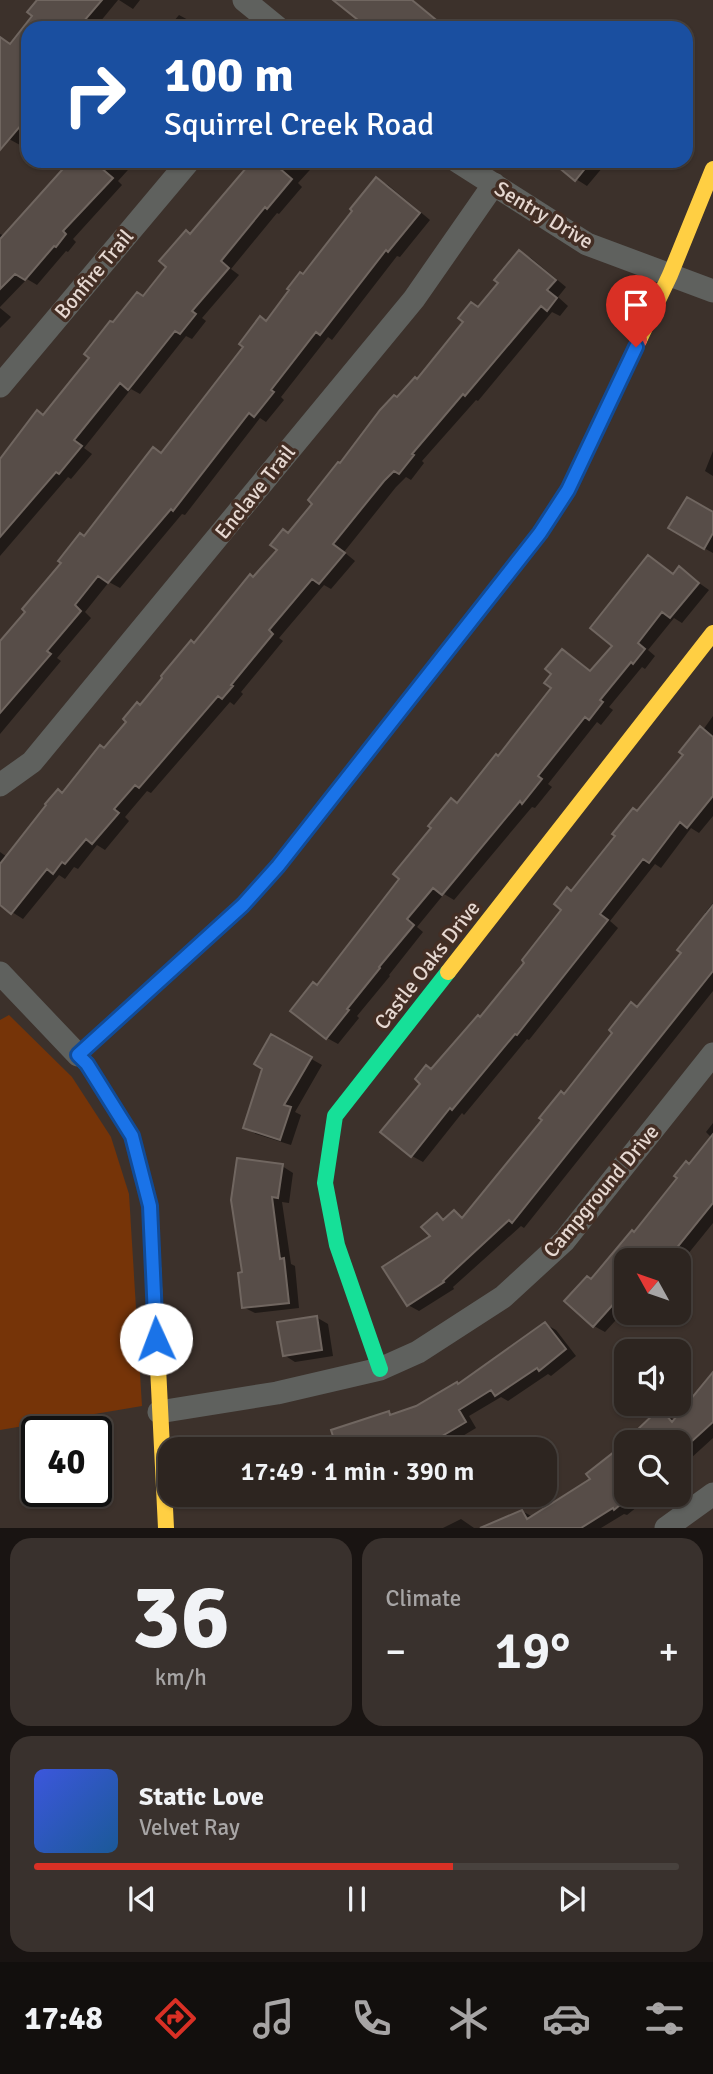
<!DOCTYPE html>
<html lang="en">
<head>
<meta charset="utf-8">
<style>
  body { margin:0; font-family:Signika,sans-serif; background:#39312d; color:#f1f3f6; height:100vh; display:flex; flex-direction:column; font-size:26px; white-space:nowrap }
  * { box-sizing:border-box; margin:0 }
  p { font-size:23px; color:#a7a5a5 }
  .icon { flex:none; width:38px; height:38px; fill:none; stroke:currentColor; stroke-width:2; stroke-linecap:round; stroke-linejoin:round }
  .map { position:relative; height:1528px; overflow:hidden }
  .panel { display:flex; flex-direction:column; gap:10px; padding:10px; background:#191412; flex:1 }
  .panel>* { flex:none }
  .guide { position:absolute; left:21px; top:21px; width:672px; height:147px; border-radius:21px; box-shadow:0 2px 5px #0004,0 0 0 2px #48423e; background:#1a4fa0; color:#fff; overflow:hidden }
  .needle { width:46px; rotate:310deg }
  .tools { position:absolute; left:614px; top:1248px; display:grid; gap:14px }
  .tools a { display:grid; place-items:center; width:77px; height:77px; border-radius:14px; background:#2d2520; box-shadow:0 2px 5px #0004,0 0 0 2px #48423e; font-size:35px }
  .speed { position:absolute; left:21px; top:1416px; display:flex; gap:14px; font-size:35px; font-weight:700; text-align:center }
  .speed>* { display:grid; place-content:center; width:91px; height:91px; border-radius:50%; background:#2d2520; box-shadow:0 2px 5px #0004,0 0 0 2px #48423e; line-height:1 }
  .speed .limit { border:4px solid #111; border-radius:10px; background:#fff; color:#111 }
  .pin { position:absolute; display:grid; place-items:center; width:60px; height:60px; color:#fff; margin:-72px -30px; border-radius:50% 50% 50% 0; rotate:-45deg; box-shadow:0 0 7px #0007 }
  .pin .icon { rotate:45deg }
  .me { position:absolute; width:77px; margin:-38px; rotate:358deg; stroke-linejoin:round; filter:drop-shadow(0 0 5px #0008) }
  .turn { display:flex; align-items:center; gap:24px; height:147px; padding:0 28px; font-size:32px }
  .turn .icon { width:91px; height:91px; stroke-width:2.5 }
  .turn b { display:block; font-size:49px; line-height:60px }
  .big { font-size:52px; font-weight:600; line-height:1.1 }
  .panel .card { flex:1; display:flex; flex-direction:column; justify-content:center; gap:10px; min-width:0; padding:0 24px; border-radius:21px; background:#39312d }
  .panel .dial { align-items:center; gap:0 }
  .dial b { font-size:91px; line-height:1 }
  .song { display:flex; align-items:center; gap:21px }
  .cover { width:84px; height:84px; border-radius:10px; background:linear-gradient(135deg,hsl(230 70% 55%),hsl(210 70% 35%)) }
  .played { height:7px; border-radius:4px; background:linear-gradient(90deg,#d93025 65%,#48423e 65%) }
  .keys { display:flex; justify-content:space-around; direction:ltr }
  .heat { display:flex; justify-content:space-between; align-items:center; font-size:38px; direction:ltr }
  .panel .tiles { flex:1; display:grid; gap:10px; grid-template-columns:1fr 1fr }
  .card:last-child { grid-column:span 2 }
  .trip { position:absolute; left:158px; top:1437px; width:399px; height:70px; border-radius:21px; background:#2d2520; box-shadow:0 2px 5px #0004,0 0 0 2px #48423e; font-weight:600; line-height:70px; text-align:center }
  .tabs { display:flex; height:112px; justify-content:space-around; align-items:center; background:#120f0d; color:#a7a5a5 }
  .tabs .icon { width:49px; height:49px }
  .tabs .selected { color:#d93025 }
  .tabs b { font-size:32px; color:#f1f3f6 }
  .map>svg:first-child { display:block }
</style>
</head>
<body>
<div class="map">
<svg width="713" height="1528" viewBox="0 0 713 1528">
  <rect width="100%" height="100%" fill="#3c312b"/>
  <path fill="#763408" d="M 9,1015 L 72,1077 L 111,1137 L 129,1194 L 142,1406 L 0,1430 L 0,1020 Z"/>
  <path fill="#0007" d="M 40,0 L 118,0 L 95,28 L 28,28 L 28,136 L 20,145 L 9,139 L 0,142 L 0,50 L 10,46 L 35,16 Z
    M 119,0 L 140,0 L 133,9 Z
    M 337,0 L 413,0 L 447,28 L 372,28 Z
    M 179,15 L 190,21 L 198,28 L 168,28 Z
    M 72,161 L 136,161 L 118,181 L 122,185 L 73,239 L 76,242 L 68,252 L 66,251 L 37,285 L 27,279 L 0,307 L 0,234 L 5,236 Z
    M 254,161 L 318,161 L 298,183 L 302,187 L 279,214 L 277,213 L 231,269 L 239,275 L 202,318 L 206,321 L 192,339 L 186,336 L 140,394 L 131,389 L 84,448 L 92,454 L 71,479 L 68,477 L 0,556 L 0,462 L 44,416 L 91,358 L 113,324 L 144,298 L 191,235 Z
    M 560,161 L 608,161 L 587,186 L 576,179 Z
    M 377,179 L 388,185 L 430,220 L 400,257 L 397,256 L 332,340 L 328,337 L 281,397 L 284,400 L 266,422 L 260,418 L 185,515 L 182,514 L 120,588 L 109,582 L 85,612 L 91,618 L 57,658 L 61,661 L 0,734 L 0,644 L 84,538 L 162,454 L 303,276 Z
    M 519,252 L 531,258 L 566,287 L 558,297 L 568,306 L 560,316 L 552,312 L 478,401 L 476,400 L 422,461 L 424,463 L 411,480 L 406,477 L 396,487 L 344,552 L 355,561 L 331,589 L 324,585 L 279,638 L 283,641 L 241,692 L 243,694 L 234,705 L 230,702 L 151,793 L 147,791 L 125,817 L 129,821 L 105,850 L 97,845 L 78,869 L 74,867 L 65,879 L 59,875 L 23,919 L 12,912 L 0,903 L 0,852 L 7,857 L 105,750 L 141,707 L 254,579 L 279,550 L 340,465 L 398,399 L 418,380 L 479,308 L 500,283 Z
    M 0,308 L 11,317 L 0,328 Z
    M 713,451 L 713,476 L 705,471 Z
    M 713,514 L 713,553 L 704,548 Z
    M 649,558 L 674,575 L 679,569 L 709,590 L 682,623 L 674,618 L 648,650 L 655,656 L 645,669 L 642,667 L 609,707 L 613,710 L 601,725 L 597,722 L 548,784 L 552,787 L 535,808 L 532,807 L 454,900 L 444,894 L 417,927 L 423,932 L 389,975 L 390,976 L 357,1016 L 359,1018 L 338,1044 L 327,1038 L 293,1011 L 318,987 L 458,804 L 498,758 L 553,688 L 562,651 L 592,672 L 614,646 Z
    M 713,716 L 713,816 L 699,833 L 691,828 L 661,868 L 655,864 L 610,921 L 618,928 L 529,1040 L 527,1039 L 464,1115 L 462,1113 L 423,1162 L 412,1156 L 433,1071 L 481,1019 L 527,962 L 564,910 L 572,892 L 685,755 Z
    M 713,903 L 713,991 L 524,1228 L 521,1226 L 453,1287 L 454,1289 L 419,1311 L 408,1305 L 433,1237 L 437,1215 L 445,1220 L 454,1212 L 464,1218 L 683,953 L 708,914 L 705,913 Z
    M 271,1036 L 322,1065 L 295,1112 L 301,1115 L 291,1145 L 256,1134 L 245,1128 L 264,1068 Z
    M 713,1123 L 713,1223 L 679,1265 L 679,1260 L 626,1260 L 626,1309 L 605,1332 L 594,1326 L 566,1301 L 592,1281 L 635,1234 L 712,1138 L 706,1132 Z
    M 282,1166 L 293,1173 L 289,1203 L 282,1202 L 291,1264 L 295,1266 L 299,1308 L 255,1313 L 243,1307 L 244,1274 Z
    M 316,1317 L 328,1324 L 333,1356 L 295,1362 L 284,1355 Z
    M 545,1324 L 556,1330 L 576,1356 L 551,1376 L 548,1374 L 508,1401 L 501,1397 L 469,1416 L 476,1428 L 441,1449 L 312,1449 L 337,1441 L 389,1412 L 394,1416 L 417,1408 L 459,1385 Z
    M 713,1375 L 713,1438 L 679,1469 L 679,1442 L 629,1442 L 661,1411 L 675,1421 Z
    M 295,1436 L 307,1443 L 307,1449 L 201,1449 L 264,1446 L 263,1441 Z
    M 626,1444 L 626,1494 L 653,1494 L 627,1515 L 624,1514 L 601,1528 L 484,1528 L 522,1511 L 533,1517 L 592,1479 L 589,1474 Z
    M 205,1494 L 249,1494 L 249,1498 L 214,1500 Z
    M 461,1519 L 474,1528 L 443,1528 Z"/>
  <path fill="#574d48" stroke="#706660" stroke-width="2" d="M 37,0 L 102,0 L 78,28 L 28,28 L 28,117 L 0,150 L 0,37 L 10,44 L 32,16 L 27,12 Z
    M 333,0 L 412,0 L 446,28 L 368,28 Z
    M 70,161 L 93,161 L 113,178 L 63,231 L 66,234 L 56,247 L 54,246 L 25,280 L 15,274 L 0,289 L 0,239 Z
    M 252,161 L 271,161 L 292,179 L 267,209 L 265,207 L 221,261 L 229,268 L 192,311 L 196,314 L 180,334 L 175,331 L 128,390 L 120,383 L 74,440 L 82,446 L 59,474 L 56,472 L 0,537 L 0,459 L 37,410 L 43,415 L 89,358 L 84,354 L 110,321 L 113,322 L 137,292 L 143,296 L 166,267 L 159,261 L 186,230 L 190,234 Z
    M 551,161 L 591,161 L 575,181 Z
    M 376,177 L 420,213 L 388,252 L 386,250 L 320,335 L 316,332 L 271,390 L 274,392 L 254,417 L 249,413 L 173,511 L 171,509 L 108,583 L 98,576 L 75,605 L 81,611 L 47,651 L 51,654 L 0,713 L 0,641 L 25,612 L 22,609 L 61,563 L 58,561 L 80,533 L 84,536 L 153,447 L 161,453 L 243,347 L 239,344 L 260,316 L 266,321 L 289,290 L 287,289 L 300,272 L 303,274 L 352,211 L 350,209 Z
    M 519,250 L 556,280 L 547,290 L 557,298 L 547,311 L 541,306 L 465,396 L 463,394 L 412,454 L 414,455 L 399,474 L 394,471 L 384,481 L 333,544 L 345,553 L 319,584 L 312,579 L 269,630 L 273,634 L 231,685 L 233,686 L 222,699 L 218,696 L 139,788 L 135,785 L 114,809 L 119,813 L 92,844 L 86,839 L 65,864 L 62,862 L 53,874 L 47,869 L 11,914 L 0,905 L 0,864 L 46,805 L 45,804 L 58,789 L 62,793 L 100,745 L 104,748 L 126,722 L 123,719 L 137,702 L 140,705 L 162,678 L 161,676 L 191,640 L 194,643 L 250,574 L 253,577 L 277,550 L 270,545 L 283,529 L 288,533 L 312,504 L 308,500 L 338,462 L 340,463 L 380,410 L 394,395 L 397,397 L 415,377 L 417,379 L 463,322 L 458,318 L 471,302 L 478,307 L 498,283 L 494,280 Z
    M 687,497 L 713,512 L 713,533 L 704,549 L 668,528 Z
    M 648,555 L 673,574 L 679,566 L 699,583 L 670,618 L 662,612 L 638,643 L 645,649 L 633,664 L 631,662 L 600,700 L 603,702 L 589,720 L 585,717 L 538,776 L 542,779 L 522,804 L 520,801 L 442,895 L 433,888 L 407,919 L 414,925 L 379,967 L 380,968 L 347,1009 L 349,1010 L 326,1039 L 290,1011 L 313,982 L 317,985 L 399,879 L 393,874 L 431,828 L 428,826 L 451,798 L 457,803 L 496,754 L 498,756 L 551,688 L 544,683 L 551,674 L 545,669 L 562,649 L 590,671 L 612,646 L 590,628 Z
    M 700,726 L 713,737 L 713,796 L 687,828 L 680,822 L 649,863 L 643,859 L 600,914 L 608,920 L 517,1035 L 515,1034 L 452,1110 L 450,1108 L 411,1157 L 380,1132 L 420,1084 L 415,1079 L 426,1065 L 431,1069 L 478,1015 L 480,1017 L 524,963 L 522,960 L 561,910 L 554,904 L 567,887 L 571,891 L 615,836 L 612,834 L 633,808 L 637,811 L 683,755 L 679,752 Z
    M 713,905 L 713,971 L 512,1223 L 509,1220 L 443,1281 L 444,1282 L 407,1306 L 382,1267 L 430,1236 L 421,1227 L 437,1213 L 443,1220 L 454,1210 L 462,1218 L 542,1120 L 539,1118 L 561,1091 L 564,1094 L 612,1033 L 609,1030 L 631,1002 L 637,1007 L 681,953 L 677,950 Z
    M 271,1034 L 312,1057 L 284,1105 L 291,1107 L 280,1140 L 243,1128 L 262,1069 L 254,1064 Z
    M 713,1134 L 713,1203 L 667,1260 L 626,1260 L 626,1290 L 593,1327 L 564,1301 L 587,1276 L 591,1279 L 632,1230 L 634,1232 L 677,1178 L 674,1176 L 686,1161 L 689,1164 Z
    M 237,1158 L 283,1164 L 278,1198 L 272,1197 L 280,1259 L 284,1258 L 289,1303 L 242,1308 L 238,1273 L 242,1272 L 231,1200 Z
    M 317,1316 L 322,1350 L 283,1356 L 277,1322 Z
    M 545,1322 L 566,1349 L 539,1371 L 537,1368 L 495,1396 L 491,1390 L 459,1410 L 466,1422 L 420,1449 L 337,1449 L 331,1430 L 389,1411 L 390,1415 L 416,1406 L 457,1382 L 458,1384 Z
    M 713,1372 L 713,1422 L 679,1453 L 679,1442 L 644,1442 L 635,1432 L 660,1408 L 672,1422 Z
    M 614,1452 L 626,1468 L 626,1500 L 614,1510 L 613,1508 L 581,1528 L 480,1528 L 522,1510 L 527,1519 L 590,1479 L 586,1474 Z"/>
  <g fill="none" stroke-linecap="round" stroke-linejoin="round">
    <path stroke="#5f615e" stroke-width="23" d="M 244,0 L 278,28
      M 457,161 L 587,244 L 713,291
      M 0,386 L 189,161
      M 0,785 L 32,762 L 414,299 L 494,184
      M 0,973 L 78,1055
      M 159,1412 L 277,1393 L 380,1369 L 418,1352 L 503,1297 L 564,1241 L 713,1054
      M 666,1528 L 713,1494"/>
    <path stroke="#16e098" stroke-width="16" d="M 88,1066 L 78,1055 L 243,905 L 278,866 L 415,692
      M 380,1369 L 337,1245 L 325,1183 L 335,1116 L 448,972"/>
    <path stroke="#ffcf43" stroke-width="16" d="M 639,340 L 670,275 L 713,169
      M 448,972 L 713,633
      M 88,1066 L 132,1136 L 150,1206 L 166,1528"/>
    <path stroke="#f24e42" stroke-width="16" d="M 415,692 L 540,533 L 568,490 L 639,340"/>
  </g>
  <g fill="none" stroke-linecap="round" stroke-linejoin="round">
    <defs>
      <path id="route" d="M 156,1339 L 150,1206 L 132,1136 L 87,1064 L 78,1055 L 243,905 L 278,866 L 540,533 L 568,490 L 636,347"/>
    </defs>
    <use href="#route" stroke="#114b97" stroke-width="18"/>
    <use href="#route" stroke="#1a73e8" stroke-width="12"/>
  </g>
  <g text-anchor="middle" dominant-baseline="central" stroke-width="7" stroke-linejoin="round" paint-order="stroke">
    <g font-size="21" fill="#e6d8d1" stroke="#432e24">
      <text transform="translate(544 215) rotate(31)">Sentry Drive</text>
      <text transform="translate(94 274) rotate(-50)">Bonfire Trail</text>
      <text transform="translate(255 492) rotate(-51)">Enclave Trail</text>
      <text transform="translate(427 965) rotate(-52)">Castle Oaks Drive</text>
      <text transform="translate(601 1191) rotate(-50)">Campground Drive</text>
    </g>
  </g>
</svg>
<div class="tools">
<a><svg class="needle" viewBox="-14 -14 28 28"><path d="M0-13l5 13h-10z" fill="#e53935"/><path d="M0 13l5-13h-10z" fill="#a7a5a5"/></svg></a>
<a><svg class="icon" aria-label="sound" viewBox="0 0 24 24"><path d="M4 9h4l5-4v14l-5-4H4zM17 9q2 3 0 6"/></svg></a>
<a><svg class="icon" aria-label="search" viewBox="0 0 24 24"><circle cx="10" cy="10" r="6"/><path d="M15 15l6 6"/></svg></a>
</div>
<div class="speed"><div class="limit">40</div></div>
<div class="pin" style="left:636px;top:347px;background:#d93025"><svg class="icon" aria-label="arrive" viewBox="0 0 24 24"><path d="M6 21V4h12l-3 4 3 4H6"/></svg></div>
<svg class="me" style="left:156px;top:1339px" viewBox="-20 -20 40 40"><circle r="19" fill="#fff"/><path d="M0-13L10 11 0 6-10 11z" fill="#1a73e8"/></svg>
<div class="trip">17:49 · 1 min · 390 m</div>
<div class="guide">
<div class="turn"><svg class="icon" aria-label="right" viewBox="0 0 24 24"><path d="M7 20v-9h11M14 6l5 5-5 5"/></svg><div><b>100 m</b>Squirrel Creek Road</div></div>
</div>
</div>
<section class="panel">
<div class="tiles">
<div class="card dial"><b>36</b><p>km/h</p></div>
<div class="card"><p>Climate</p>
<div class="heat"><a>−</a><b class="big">19°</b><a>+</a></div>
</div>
<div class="card">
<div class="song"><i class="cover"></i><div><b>Static Love</b><p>Velvet Ray</p></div></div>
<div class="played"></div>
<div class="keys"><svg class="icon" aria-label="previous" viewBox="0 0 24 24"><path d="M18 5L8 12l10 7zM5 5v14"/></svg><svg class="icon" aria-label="pause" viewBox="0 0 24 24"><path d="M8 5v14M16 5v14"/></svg><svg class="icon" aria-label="next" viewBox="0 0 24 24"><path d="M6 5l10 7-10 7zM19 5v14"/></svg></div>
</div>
</div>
</section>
<nav class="tabs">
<b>17:48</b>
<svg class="icon selected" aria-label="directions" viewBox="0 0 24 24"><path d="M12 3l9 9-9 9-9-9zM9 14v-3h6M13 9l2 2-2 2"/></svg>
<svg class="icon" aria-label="music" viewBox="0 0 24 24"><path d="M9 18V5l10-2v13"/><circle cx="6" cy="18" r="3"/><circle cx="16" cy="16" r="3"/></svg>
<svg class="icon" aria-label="phone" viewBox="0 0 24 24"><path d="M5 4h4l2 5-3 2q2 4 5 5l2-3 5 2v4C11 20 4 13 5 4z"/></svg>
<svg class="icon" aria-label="climate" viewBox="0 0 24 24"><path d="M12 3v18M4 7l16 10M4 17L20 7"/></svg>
<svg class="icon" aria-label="car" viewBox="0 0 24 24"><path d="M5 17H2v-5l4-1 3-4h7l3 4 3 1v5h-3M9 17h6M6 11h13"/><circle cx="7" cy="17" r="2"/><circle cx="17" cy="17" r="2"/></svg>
<svg class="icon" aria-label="filters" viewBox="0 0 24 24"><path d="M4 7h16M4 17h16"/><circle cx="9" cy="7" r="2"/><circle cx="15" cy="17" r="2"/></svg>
</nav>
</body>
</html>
